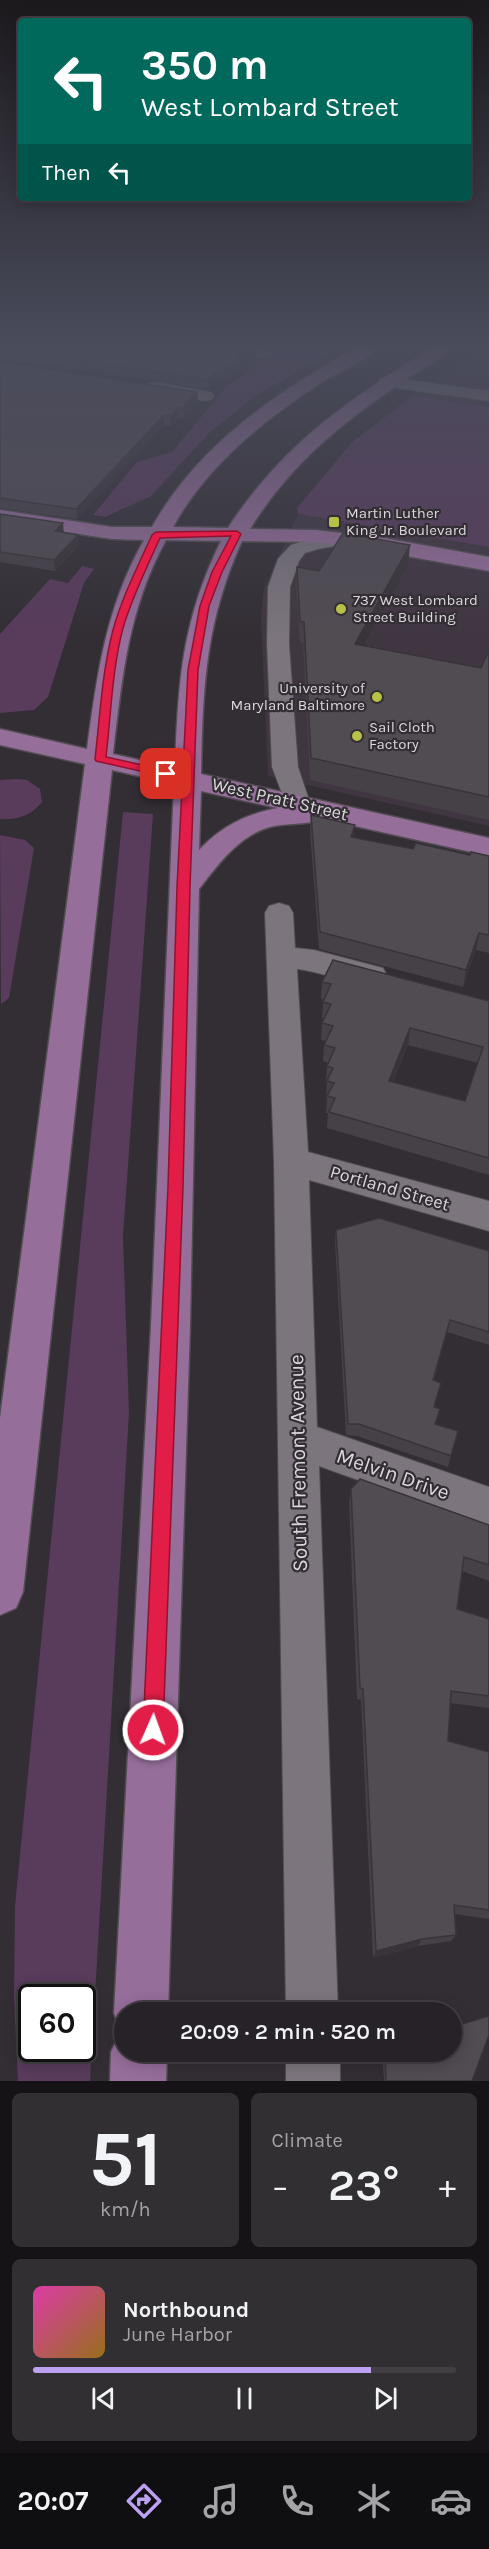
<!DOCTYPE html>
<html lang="en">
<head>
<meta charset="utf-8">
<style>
  body { margin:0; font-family:Karla,sans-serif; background:#322f33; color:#f1f3f6; height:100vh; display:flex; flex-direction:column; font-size:22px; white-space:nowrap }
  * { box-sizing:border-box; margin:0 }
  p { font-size:20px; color:#a4a4a7 }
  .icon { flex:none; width:33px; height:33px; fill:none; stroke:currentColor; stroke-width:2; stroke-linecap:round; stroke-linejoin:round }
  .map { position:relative; height:2081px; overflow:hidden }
  .drawer { display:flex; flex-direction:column; gap:12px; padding:12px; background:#151315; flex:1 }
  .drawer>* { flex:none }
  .banner { position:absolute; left:18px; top:18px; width:453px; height:183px; border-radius:6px; box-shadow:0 3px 15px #0003,0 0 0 2px #423f44; background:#00695c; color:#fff; overflow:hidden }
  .speed { position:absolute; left:18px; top:1984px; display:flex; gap:12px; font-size:30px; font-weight:700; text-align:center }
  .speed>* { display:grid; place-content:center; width:78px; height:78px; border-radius:50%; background:#262227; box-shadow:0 3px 15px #0003,0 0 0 2px #423f44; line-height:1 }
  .speed .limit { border:3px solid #111; border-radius:9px; background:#fff; color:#111 }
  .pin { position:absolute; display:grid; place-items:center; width:51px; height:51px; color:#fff; margin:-26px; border-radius:12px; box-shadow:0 3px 9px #0006 }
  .me { position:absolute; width:66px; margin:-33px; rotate:2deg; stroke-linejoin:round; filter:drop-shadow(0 0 4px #0008) }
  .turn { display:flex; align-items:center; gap:21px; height:126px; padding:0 24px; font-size:27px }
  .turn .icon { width:78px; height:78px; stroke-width:2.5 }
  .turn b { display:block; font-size:42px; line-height:51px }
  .then { display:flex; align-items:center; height:57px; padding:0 24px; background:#0003; gap:12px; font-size:22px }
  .big { font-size:45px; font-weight:600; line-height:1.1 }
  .drawer .widget { flex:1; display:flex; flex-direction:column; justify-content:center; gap:9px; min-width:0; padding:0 21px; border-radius:9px; background:#322f33 }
  .drawer .dial { align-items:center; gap:0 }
  .dial b { font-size:78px; line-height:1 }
  .song { display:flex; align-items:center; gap:18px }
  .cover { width:72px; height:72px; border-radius:9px; background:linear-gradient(135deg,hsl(320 70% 55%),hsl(40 70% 35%)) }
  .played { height:6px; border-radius:3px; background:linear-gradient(90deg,#bca0f2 80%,#423f44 80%) }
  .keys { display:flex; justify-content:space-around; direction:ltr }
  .heat { display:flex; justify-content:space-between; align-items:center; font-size:33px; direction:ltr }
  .drawer .tiles { flex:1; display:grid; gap:12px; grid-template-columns:1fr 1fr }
  .widget:last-child { grid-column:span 2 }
  .trip { position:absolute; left:114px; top:2002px; width:348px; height:60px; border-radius:30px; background:#262227; box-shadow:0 3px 15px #0003,0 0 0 2px #423f44; font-weight:600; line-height:60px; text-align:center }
  .menu { display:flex; height:96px; justify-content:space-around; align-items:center; background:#0f0e10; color:#a4a4a7 }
  .menu .icon { width:42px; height:42px }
  .menu .active { color:#bca0f2 }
  .menu b { font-size:27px; color:#f1f3f6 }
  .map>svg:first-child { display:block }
</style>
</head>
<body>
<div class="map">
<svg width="489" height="2081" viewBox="0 0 489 2081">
  <rect width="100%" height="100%" fill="#332e34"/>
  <path fill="#403641" d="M 480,348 L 489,348 L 489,407 L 413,396 Z
    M 298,514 L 489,547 L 489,826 L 268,776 L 261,617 L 264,588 Z"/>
  <path fill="#593b5c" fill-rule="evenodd" d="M 268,348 L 339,348 L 255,396 L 209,433 L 151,496 L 105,517 L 93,515 L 137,462 L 172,452 L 227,386 L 249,372 L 250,361 L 268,360 Z
    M 413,396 L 489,407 L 489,547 L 298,514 L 297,508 L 352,442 Z
    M 82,566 L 94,569 L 84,583 L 48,697 L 34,710 L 0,713 L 0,634 L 50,579 L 68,583 Z
    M 17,779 L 27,780 L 40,789 L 42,802 C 31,816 17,820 0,819 L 0,780 Z
    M 123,812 L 153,814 L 123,1236 L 129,1412 L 90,2081 L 18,2081 L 14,1998 L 15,1906 ZM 32,1998 L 82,1998 L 82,2049 L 32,2049 Z
    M 0,835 L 25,840 L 34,848 L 9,998 L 1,1004 Z"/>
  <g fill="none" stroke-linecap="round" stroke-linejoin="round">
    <defs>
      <path id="minor" d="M 253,348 L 269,348 L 270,353 L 268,357 L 256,357 Z
        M 387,377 L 489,391 L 489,401 L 381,386 L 378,382 L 381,378 Z
        M 155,382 L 205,391 L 211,392 L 214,396 L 211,400 L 205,401 L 149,391 L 146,387 L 149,383 Z
        M 346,533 L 353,535 L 356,539 L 353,543 L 318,549 L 305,553 L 299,561 L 290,587 L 289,644 L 298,767 L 310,803 L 306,809 L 297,811 L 288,809 L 272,767 L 267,644 L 268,587 L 278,559 L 291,545 L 315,537 Z
        M 279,903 L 289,906 L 293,913 L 295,948 L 314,950 L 383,968 L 387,976 L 383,984 C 360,990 322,971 297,969 L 308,1152 L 489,1201 L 489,1231 L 309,1180 L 317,1427 L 489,1487 L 489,1527 L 319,1466 L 338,2013 L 286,2013 L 274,1161 L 265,913 L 269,906 Z
        M 286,2052 L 340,2052 L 340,2081 L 286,2081 Z"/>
      <path id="major" d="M 355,348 L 376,348 C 367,361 336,373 322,382 C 264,420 207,465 173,527 L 228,528 C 282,445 349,399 432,348 L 451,348 L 449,352 C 372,400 298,450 250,529 L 316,530 L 384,538 L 489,557 L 489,571 L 384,552 L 316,542 L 242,541 C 205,623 203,686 201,774 L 489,838 L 489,856 L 319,818 L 317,821 C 301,825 285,823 270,827 C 238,836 218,865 199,889 L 190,1326 L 168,2013 L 124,2013 L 124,2052 L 167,2052 L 166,2081 L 110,2081 L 111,2052 L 121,2031 L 114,2013 L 151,1326 L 174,784 L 112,770 L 23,1592 L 16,1608 L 0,1615 L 0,1418 L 85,764 L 0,745 L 0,729 L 87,749 C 97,674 106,607 144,540 L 112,539 L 0,522 L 0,510 L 112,527 L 152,527 C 198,445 276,393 355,348 ZM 166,540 L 221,541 C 182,620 178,682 175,768 L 113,754 C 122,678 128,609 166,540 ZM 201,791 L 278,808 C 246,814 222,826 199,850 Z"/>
    </defs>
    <use href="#minor" stroke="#514c51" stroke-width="2"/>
    <use href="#major" stroke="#514c51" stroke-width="3"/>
    <use href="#minor" fill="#7c757d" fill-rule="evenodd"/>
    <use href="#major" fill="#956e9a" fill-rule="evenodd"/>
  </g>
  <path fill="#464047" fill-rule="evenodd" d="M 0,348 L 237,369 L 225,381 L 218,380 L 209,389 L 0,358 Z
    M 489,355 L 489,380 L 484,380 L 487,359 Z
    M 0,362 L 197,392 L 198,402 L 184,418 L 179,417 L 171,426 L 164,425 L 77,519 L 0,508 Z
    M 0,514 L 64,532 L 79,546 L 55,571 L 0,562 Z
    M 408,566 L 364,646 L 481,668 L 489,650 L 489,820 L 310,780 L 303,643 L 300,642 L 296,588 L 297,567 L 319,571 Z
    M 311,815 L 354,838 L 413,849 L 489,856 L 489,953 L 476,950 L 463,987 L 319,949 L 310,832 Z
    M 322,982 L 489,1001 L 489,1175 L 327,1128 L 328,1113 L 326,1113 L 327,1098 L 326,1097 L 327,1083 L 326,1082 L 327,1066 L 328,1063 L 323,1061 L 324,1045 L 326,1041 L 321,1040 L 322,1023 L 324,1020 L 322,1019 L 323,1002 L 324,1000 L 321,999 ZM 408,1045 L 478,1063 L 465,1101 L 393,1082 Z
    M 336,1230 L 489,1251 L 489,1345 L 447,1332 L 434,1380 L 436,1424 L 458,1431 L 448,1467 L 357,1436 L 346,1435 L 335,1243 Z
    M 351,1489 L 489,1525 L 489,1581 L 462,1571 L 457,1609 L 489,1619 L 489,1708 L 450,1703 L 448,1741 L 489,1752 L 489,1919 L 455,1914 L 456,1935 L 451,1941 L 418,1946 L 373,1958 L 361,1700 L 357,1699 L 349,1503 Z
    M 382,2052 L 452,2052 L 472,2081 L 384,2081 Z"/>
  <path fill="#393439" d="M 237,359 L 237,369 L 225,381 L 225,371 Z
    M 218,370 L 218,380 L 209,389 L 209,380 Z
    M 197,392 L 198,402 L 184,418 L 183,408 Z
    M 179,407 L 179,417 L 171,426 L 171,416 Z
    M 164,415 L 164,425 L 77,519 L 76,509 Z
    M 63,523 L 64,534 L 55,531 Z
    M 78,535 L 79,546 L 55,571 L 54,560 Z
    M 410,545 L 408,566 L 353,665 L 355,644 Z
    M 355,825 L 354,842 L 351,837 Z
    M 479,933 L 476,950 L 463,987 L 466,970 Z
    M 410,1028 L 408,1045 L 386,1098 L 389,1081 Z
    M 422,1939 L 418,1946 L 373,1958 L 376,1951 Z"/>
  <path fill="#514b52" stroke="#393439" stroke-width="1.5" fill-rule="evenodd" d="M 0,348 L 237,348 L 237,359 L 225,371 L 218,370 L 209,380 Z
    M 0,362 L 197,392 L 183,408 L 179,407 L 171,416 L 164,415 L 76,509 L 0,498 Z
    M 0,514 L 63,523 L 55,531 L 78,535 L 54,560 L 0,552 Z
    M 343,533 L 410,545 L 355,644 L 481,668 L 489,650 L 489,797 L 311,758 L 304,622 L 300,621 L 297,567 L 319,571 Z
    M 311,815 L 355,825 L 351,837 L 413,849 L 416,843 L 470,855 L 471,852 L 489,856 L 489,935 L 479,933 L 466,970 L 320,932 Z
    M 333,960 L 489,1001 L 489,1158 L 329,1112 L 335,1098 L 327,1096 L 334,1083 L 327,1081 L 333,1068 L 327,1066 L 335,1048 L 324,1045 L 333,1026 L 322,1023 L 331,1004 L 323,1002 L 331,984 L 322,982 ZM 410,1028 L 483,1047 L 465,1101 L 389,1081 Z
    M 379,1218 L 489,1251 L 489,1332 L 450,1320 L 433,1380 L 441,1383 L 434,1407 L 440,1409 L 435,1424 L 458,1431 L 451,1456 L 359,1424 L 348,1424 L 336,1230 Z
    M 360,1479 L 489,1525 L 489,1565 L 464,1557 L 457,1609 L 489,1619 L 489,1696 L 451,1691 L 448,1741 L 489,1752 L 489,1910 L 454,1905 L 456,1935 L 422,1939 L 376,1951 L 363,1689 L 360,1688 L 351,1489 Z
    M 489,2016 L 489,2035 L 472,2081 L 386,2081 L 385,2052 L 452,2052 L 452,2027 Z"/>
  <linearGradient id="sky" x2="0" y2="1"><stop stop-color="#1c191d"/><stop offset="0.54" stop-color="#4a4c5c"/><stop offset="1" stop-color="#4a4c5c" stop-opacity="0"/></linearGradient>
  <rect width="489" height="639" fill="url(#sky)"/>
  <path fill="#e11d48" stroke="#92132f" stroke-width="1.5" d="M 237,531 L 241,534 L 222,572 L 209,606 L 198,670 L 190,887 L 183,1187 L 163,1730 L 160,1737 L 153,1740 L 146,1737 L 143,1730 L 168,1187 L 177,887 L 188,670 L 200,606 L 212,572 L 231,536 L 160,538 C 147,567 132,597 123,628 C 112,670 111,714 106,757 L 170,771 L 171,774 L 166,777 L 96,761 L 95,759 C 100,716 102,672 113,630 C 122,597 138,566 152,535 L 156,532 Z"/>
  <g fill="#b8c147" stroke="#332e34" stroke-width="2">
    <rect x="328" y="516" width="12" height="12" rx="3"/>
    <circle cx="341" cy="609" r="6"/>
    <circle cx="377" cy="697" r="6"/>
    <circle cx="357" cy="736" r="6"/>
  </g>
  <g text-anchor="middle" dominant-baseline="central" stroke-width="4.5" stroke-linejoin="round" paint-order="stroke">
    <g font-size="15" fill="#dbd8dc" stroke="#332e34" text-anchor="start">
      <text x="346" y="513">Martin Luther<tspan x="346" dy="17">King Jr. Boulevard</tspan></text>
      <text x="353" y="600">737 West Lombard<tspan x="353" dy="17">Street Building</tspan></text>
      <text x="365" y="688" text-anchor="end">University of<tspan x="365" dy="17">Maryland Baltimore</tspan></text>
      <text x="369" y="727">Sail Cloth<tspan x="369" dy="17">Factory</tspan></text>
    </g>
    <g font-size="18" fill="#dbd8dc" stroke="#332e34">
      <text transform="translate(280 799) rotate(13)">West Pratt Street</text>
      <text transform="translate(390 1188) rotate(16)">Portland Street</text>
    </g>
    <g font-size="21" fill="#dbd8dc" stroke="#332e34">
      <text transform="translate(298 1463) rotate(-91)">South Fremont Avenue</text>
      <text transform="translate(393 1474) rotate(19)">Melvin Drive</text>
    </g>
  </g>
</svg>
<div class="speed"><div class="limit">60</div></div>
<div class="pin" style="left:166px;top:774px;background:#d93025"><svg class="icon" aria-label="arrive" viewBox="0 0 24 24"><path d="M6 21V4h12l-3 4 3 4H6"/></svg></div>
<svg class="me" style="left:153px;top:1730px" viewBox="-20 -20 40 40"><circle r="17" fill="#e11d48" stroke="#fff" stroke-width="3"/><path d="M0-11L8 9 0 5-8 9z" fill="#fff"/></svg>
<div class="trip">20:09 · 2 min · 520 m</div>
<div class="banner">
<div class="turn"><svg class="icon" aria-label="left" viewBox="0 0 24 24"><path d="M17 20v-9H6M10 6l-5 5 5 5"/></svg><div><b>350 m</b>West Lombard Street</div></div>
<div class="then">Then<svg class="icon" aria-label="left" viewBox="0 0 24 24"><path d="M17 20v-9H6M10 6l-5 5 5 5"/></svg></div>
</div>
</div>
<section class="drawer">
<div class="tiles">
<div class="widget dial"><b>51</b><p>km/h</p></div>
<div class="widget"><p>Climate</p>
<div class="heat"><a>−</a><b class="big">23°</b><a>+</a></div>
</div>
<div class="widget">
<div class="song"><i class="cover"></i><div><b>Northbound</b><p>June Harbor</p></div></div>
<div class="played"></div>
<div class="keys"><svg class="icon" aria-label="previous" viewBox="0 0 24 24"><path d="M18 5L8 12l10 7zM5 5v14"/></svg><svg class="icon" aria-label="pause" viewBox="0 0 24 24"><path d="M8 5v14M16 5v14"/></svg><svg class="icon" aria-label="next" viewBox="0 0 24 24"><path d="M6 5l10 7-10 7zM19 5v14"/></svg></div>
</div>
</div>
</section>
<nav class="menu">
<b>20:07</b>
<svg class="icon active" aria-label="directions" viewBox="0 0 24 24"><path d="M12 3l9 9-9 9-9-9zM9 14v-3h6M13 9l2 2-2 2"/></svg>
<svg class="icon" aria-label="music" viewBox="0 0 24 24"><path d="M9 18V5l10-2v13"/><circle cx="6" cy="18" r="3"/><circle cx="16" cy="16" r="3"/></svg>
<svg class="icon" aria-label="phone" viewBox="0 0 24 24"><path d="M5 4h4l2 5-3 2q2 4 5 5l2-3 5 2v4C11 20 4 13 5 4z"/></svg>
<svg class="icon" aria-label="climate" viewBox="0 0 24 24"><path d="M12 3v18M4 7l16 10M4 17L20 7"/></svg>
<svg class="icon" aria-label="car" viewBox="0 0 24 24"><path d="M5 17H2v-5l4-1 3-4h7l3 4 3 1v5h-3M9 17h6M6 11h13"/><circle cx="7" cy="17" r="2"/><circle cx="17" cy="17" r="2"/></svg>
</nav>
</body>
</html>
